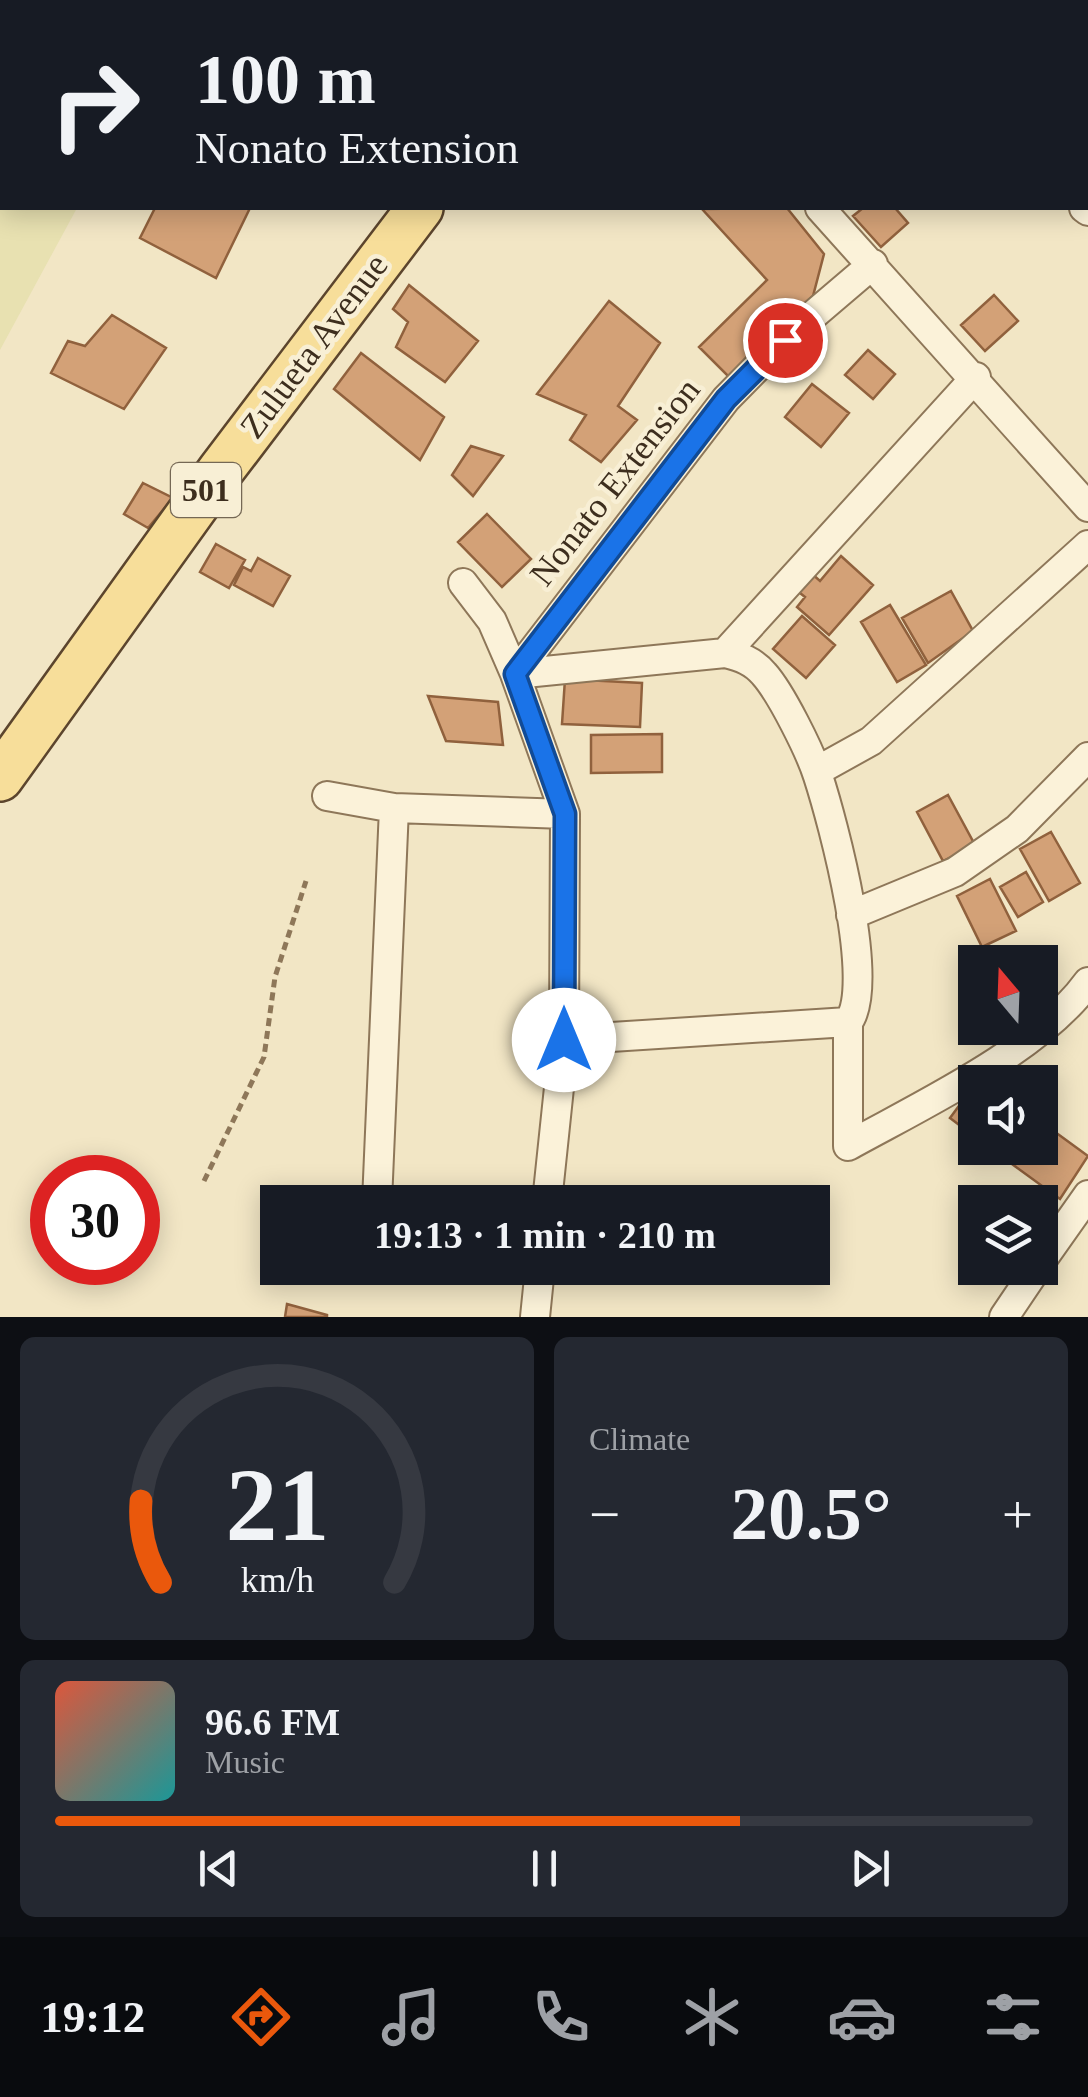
<!DOCTYPE html>
<html lang="en">
<head>
<meta charset="utf-8">
<style>
  body { margin:0; font-family:Georgia,serif; background:#242831; color:#f1f3f6; height:100vh; display:flex; flex-direction:column; font-size:38px; white-space:nowrap }
  * { box-sizing:border-box; margin:0 }
  p { font-size:32px; color:#9ea1a6 }
  .icon { flex:none; width:55px; height:55px; fill:none; stroke:currentColor; stroke-width:2; stroke-linecap:round; stroke-linejoin:round }
  .map { position:relative; height:1317px; overflow:hidden }
  .side { display:flex; flex-direction:column; gap:20px; padding:20px; background:#0d0f14; flex:1 }
  .side>* { flex:none }
  .guide { position:absolute; left:0px; top:0px; width:1090px; height:210px; box-shadow:0 5px 25px #0003; background:#171b24; color:#f1f3f6; overflow:hidden }
  .needle { width:65px; rotate:341deg }
  .buttons { position:absolute; left:958px; top:945px; display:grid; gap:20px }
  .buttons a { display:grid; place-items:center; width:100px; height:100px; border-radius:0px; background:#171b24; box-shadow:0 5px 25px #0003; font-size:50px }
  .speed { position:absolute; left:30px; top:1155px; display:flex; gap:20px; font-size:50px; font-weight:700; text-align:center }
  .speed>* { display:grid; place-content:center; width:130px; height:130px; border-radius:50%; background:#171b24; box-shadow:0 5px 25px #0003; line-height:1 }
  .speed .limit { border:15px solid #d22; background:#fff; color:#111 }
  .pin { position:absolute; display:grid; place-items:center; width:85px; height:85px; color:#fff; margin:-42px; border:5px solid #fff; border-radius:50%; box-shadow:0 2px 10px #0007 }
  .me { position:absolute; width:110px; margin:-55px; rotate:0deg; stroke-linejoin:round; filter:drop-shadow(0 0 8px #0008) }
  .turn { display:flex; align-items:center; gap:35px; height:210px; padding:0 30px; font-size:45px }
  .turn .icon { width:130px; height:130px; stroke-width:2.5 }
  .turn b { display:block; font-size:70px; line-height:85px }
  .big { font-size:75px; font-weight:700; line-height:1.1 }
  .side .card { flex:1; display:flex; flex-direction:column; justify-content:center; gap:15px; min-width:0; padding:0 35px; border-radius:15px; background:#242831 }
  .side .dial { align-items:center; gap:0 }
  .dial svg { height:260px; overflow:visible; fill:none; stroke:#363941; stroke-width:7; stroke-linecap:round; text-anchor:middle }
  .dial text { fill:#f1f3f6; stroke:none }
  .song { display:flex; align-items:center; gap:30px }
  .cover { width:120px; height:120px; border-radius:15px; background:linear-gradient(135deg,hsl(10 70% 55%),hsl(180 70% 35%)) }
  .played { height:10px; border-radius:5px; background:linear-gradient(90deg,#ea580c 70%,#363941 70%) }
  .keys { display:flex; justify-content:space-around; direction:ltr }
  .heat { display:flex; justify-content:space-between; align-items:center; font-size:55px; direction:ltr }
  .side .tiles { flex:1; display:grid; gap:20px; grid-template-columns:1fr 1fr }
  .card:last-child { grid-column:span 2 }
  .trip { position:absolute; left:260px; top:1185px; width:570px; height:100px; border-radius:0px; background:#171b24; box-shadow:0 5px 25px #0003; font-weight:700; line-height:100px; text-align:center }
  .dock { display:flex; height:160px; justify-content:space-around; align-items:center; background:#090b0e; color:#9ea1a6 }
  .dock .icon { width:70px; height:70px }
  .dock .on { color:#ea580c }
  .dock b { font-size:45px; color:#f1f3f6 }
  .map>svg:first-child { display:block }
</style>
</head>
<body>
<div class="map">
<svg width="1088" height="1317" viewBox="0 0 1088 1317">
  <rect width="100%" height="100%" fill="#f2e6c5"/>
  <path fill="#e8e1b1" d="M 0,39 L 2,208 L 77,208 L 0,350 Z"/>
  <path fill="#d3a177" stroke="#90613d" stroke-width="2.5" d="M 155,208 L 250,208 L 216,278 L 140,238 Z
    M 787,208 L 824,254 L 813,296 L 729,377 L 699,347 L 767,280 L 702,209 Z
    M 863,208 L 895,208 L 908,223 L 881,247 L 853,216 Z
    M 409,285 L 478,341 L 445,382 L 396,347 L 408,322 L 393,309 Z
    M 994,295 L 1018,321 L 985,351 L 961,325 Z
    M 609,301 L 660,343 L 618,406 L 637,420 L 601,462 L 570,440 L 586,415 L 537,394 Z
    M 112,315 L 166,348 L 124,409 L 51,373 L 68,341 L 85,346 Z
    M 868,350 L 895,374 L 873,399 L 845,375 Z
    M 361,353 L 444,417 L 420,460 L 334,389 Z
    M 812,384 L 849,413 L 821,447 L 785,417 Z
    M 471,446 L 503,456 L 473,496 L 452,475 Z
    M 143,483 L 173,498 L 148,528 L 124,514 Z
    M 487,514 L 531,559 L 502,587 L 458,542 Z
    M 216,544 L 245,560 L 229,588 L 200,572 Z
    M 841,556 L 873,585 L 829,635 L 797,607 L 805,597 L 795,589 L 810,572 L 820,581 Z
    M 258,558 L 290,576 L 273,606 L 234,585 L 243,567 L 251,571 Z
    M 951,591 L 973,631 L 928,663 L 902,618 Z
    M 890,605 L 926,665 L 897,682 L 861,622 Z
    M 802,616 L 835,645 L 806,678 L 773,649 Z
    M 565,679 L 642,683 L 640,727 L 562,724 Z
    M 428,696 L 498,702 L 503,745 L 446,741 Z
    M 662,734 L 662,772 L 591,773 L 591,735 Z
    M 948,795 L 975,845 L 943,861 L 917,812 Z
    M 1051,832 L 1080,883 L 1049,901 L 1020,849 Z
    M 1026,872 L 1043,902 L 1018,917 L 1000,887 Z
    M 990,879 L 1016,931 L 982,947 L 957,896 Z
    M 975,1084 L 975,1137 L 950,1118 Z
    M 1040,1121 L 1088,1156 L 1060,1199 L 990,1148 L 1040,1148 Z
    M 287,1304 L 327,1315 L 327,1317 L 285,1317 Z"/>
  <g fill="none" stroke-linecap="round" stroke-linejoin="round">
    <defs>
      <path id="minor" d="M 646,0 L 648,2
        M 822,0 L 826,2
        M 820,208 L 1088,507
        M 1084,208 L 1088,211
        M 463,583 L 492,621 L 515,674 L 565,814 L 564,1040 L 547,1202
        M 725,653 L 976,377
        M 515,674 L 725,653 C 741,657 753,661 764,674 C 781,693 810,751 818,776 C 833,822 877,986 848,1022 L 564,1040
        M 515,674 L 726,399 L 785,339 L 873,264
        M 817,771 L 871,741 L 1088,545
        M 327,796 L 394,808 L 565,814
        M 851,915 L 955,872 L 1017,829 L 1088,757
        M 848,1022 L 848,1146 C 922,1105 1039,1050 1088,982
        M 377,1202 L 394,808
        M 1040,1263 L 1088,1195
        M 535,1317 L 540,1268
        M 1004,1317 L 1037,1268"/>
      <path id="primary" d="M 574,2 L 576,0
        M 0,778 L 221,470 L 420,208"/>
    </defs>
    <use href="#minor" stroke="#8e7759" stroke-width="32"/>
    <use href="#primary" stroke="#5c452d" stroke-width="50"/>
    <path stroke="#8e7759" stroke-width="5" stroke-dasharray="8 5" stroke-linecap="butt" d="M 204,1181 L 264,1057 L 275,977 L 306,881"/>
    <use href="#minor" stroke="#fbf2d9" stroke-width="28"/>
    <use href="#primary" stroke="#f7de9a" stroke-width="45"/>
  </g>
  <g fill="none" stroke-linecap="round" stroke-linejoin="round">
    <defs>
      <path id="route" d="M 564,1040 L 565,814 L 515,674 L 726,399 L 785,340"/>
    </defs>
    <use href="#route" stroke="#114b97" stroke-width="25"/>
    <use href="#route" stroke="#1a73e8" stroke-width="18"/>
  </g>
  <g text-anchor="middle" dominant-baseline="central" stroke-width="9" stroke-linejoin="round" paint-order="stroke">
    <rect fill="#f8efd5" stroke="#756855" stroke-width="2.5" x="171" y="463" width="70" height="54" rx="8"/>
    <g font-size="32" font-weight="bold" fill="#3d2e1e">
      <text x="206" y="490">501</text>
    </g>
    <g font-size="35" fill="#3d2e1e" stroke="#f8efd5">
      <text transform="translate(314 346) rotate(-53)">Zulueta Avenue</text>
      <text transform="translate(615 482) rotate(-52)">Nonato Extension</text>
    </g>
  </g>
</svg>
<div class="buttons">
<a><svg class="needle" viewBox="-14 -14 28 28"><path d="M0-13l5 13h-10z" fill="#e53935"/><path d="M0 13l5-13h-10z" fill="#9ea1a6"/></svg></a>
<a><svg class="icon" aria-label="sound" viewBox="0 0 24 24"><path d="M4 9h4l5-4v14l-5-4H4zM17 9q2 3 0 6"/></svg></a>
<a><svg class="icon" aria-label="layers" viewBox="0 0 24 24"><path d="M12 4l9 5-9 5-9-5zM3 14l9 5 9-5"/></svg></a>
</div>
<div class="speed"><div class="limit">30</div></div>
<div class="pin" style="left:785px;top:340px;background:#d93025"><svg class="icon" aria-label="arrive" viewBox="0 0 24 24"><path d="M6 21V4h12l-3 4 3 4H6"/></svg></div>
<svg class="me" style="left:564px;top:1040px" viewBox="-20 -20 40 40"><circle r="19" fill="#fff"/><path d="M0-13L10 11 0 6-10 11z" fill="#1a73e8"/></svg>
<div class="trip">19:13 · 1 min · 210 m</div>
<div class="guide">
<div class="turn"><svg class="icon" aria-label="right" viewBox="0 0 24 24"><path d="M7 20v-9h11M14 6l5 5-5 5"/></svg><div><b>100 m</b>Nonato Extension</div></div>
</div>
</div>
<section class="side">
<div class="tiles">
<div class="card dial"><svg viewBox="0 0 100 80">
<path d="M14 69A42 42 0 1 1 86 69"/>
<path d="M14 69A42 42 0 0 1 8 44" stroke="#ea580c"/>
<text x="50" y="56" font-size="32" font-weight="700">21</text>
<text x="50" y="72" font-size="11">km/h</text>
</svg></div>
<div class="card"><p>Climate</p>
<div class="heat"><a>−</a><b class="big">20.5°</b><a>+</a></div>
</div>
<div class="card">
<div class="song"><i class="cover"></i><div><b>96.6 FM</b><p>Music</p></div></div>
<div class="played"></div>
<div class="keys"><svg class="icon" aria-label="previous" viewBox="0 0 24 24"><path d="M18 5L8 12l10 7zM5 5v14"/></svg><svg class="icon" aria-label="pause" viewBox="0 0 24 24"><path d="M8 5v14M16 5v14"/></svg><svg class="icon" aria-label="next" viewBox="0 0 24 24"><path d="M6 5l10 7-10 7zM19 5v14"/></svg></div>
</div>
</div>
</section>
<nav class="dock">
<b>19:12</b>
<svg class="icon on" aria-label="directions" viewBox="0 0 24 24"><path d="M12 3l9 9-9 9-9-9zM9 14v-3h6M13 9l2 2-2 2"/></svg>
<svg class="icon" aria-label="music" viewBox="0 0 24 24"><path d="M9 18V5l10-2v13"/><circle cx="6" cy="18" r="3"/><circle cx="16" cy="16" r="3"/></svg>
<svg class="icon" aria-label="phone" viewBox="0 0 24 24"><path d="M5 4h4l2 5-3 2q2 4 5 5l2-3 5 2v4C11 20 4 13 5 4z"/></svg>
<svg class="icon" aria-label="climate" viewBox="0 0 24 24"><path d="M12 3v18M4 7l16 10M4 17L20 7"/></svg>
<svg class="icon" aria-label="car" viewBox="0 0 24 24"><path d="M5 17H2v-5l4-1 3-4h7l3 4 3 1v5h-3M9 17h6M6 11h13"/><circle cx="7" cy="17" r="2"/><circle cx="17" cy="17" r="2"/></svg>
<svg class="icon" aria-label="filters" viewBox="0 0 24 24"><path d="M4 7h16M4 17h16"/><circle cx="9" cy="7" r="2"/><circle cx="15" cy="17" r="2"/></svg>
</nav>
</body>
</html>
